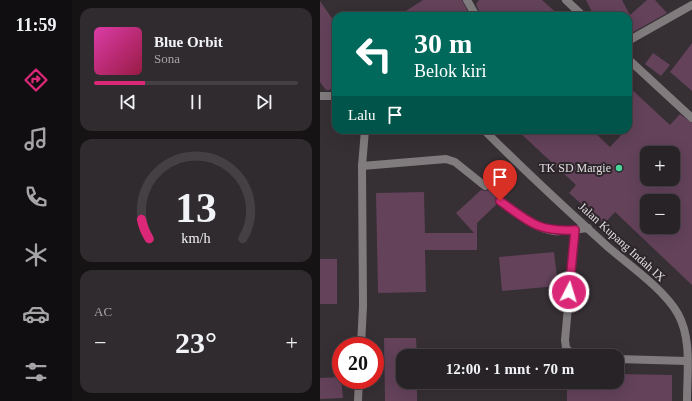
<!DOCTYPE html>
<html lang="id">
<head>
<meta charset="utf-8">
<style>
  body { margin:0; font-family:Georgia,serif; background:#302b2f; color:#f1f3f6; height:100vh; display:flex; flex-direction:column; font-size:15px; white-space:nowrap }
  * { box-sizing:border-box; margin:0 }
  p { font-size:13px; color:#a5a4a7 }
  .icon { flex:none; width:22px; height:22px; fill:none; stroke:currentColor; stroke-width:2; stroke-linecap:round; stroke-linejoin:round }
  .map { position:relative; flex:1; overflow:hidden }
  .details { display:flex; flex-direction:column; gap:8px; padding:8px; background:#161315; width:248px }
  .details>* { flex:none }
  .hud { position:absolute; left:12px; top:12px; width:300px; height:122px; border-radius:12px; box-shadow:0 4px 16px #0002,0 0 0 1px #444044; background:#00695c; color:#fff; overflow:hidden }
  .fabs { position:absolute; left:320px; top:146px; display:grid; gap:8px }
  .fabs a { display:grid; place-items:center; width:40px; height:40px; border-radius:8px; background:#282327; box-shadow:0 4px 16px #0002,0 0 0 1px #444044; font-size:20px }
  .speed { position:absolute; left:12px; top:337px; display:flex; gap:8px; font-size:20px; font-weight:700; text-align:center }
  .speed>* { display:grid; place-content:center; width:52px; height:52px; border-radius:50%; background:#282327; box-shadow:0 4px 16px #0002,0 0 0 1px #444044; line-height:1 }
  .speed .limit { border:6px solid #d22; background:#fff; color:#111 }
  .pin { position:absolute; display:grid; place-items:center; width:34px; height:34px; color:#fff; margin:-41px -17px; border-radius:50% 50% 50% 0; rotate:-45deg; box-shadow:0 0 4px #0007 }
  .pin .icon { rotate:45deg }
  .me { position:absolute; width:44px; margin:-22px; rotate:5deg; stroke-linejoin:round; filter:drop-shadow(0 0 3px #0008) }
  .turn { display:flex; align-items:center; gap:14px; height:84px; padding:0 16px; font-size:18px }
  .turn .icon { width:52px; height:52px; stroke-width:2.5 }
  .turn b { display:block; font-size:28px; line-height:34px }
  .then { display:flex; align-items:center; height:38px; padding:0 16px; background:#0003; gap:8px; font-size:15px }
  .big { font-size:30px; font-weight:700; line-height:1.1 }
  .details .widget { flex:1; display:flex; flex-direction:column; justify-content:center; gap:6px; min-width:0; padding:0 14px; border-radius:12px; background:#302b2f }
  .details .dial { align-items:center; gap:0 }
  .dial svg { height:104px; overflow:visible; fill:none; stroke:#444044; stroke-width:7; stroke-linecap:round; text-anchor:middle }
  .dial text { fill:#f1f3f6; stroke:none }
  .song { display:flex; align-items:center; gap:12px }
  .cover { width:48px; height:48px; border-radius:6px; background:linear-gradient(135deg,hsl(320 70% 55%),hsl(340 70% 35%)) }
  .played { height:4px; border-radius:2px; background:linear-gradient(90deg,#db2777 25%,#444044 25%) }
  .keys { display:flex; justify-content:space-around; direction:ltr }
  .heat { display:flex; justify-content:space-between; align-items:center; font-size:22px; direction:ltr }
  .trip { position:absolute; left:76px; top:349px; width:228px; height:40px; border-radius:12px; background:#282327; box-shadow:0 4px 16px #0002,0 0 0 1px #444044; font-weight:700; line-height:40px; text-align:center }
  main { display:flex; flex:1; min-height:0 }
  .tabs { display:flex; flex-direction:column; width:72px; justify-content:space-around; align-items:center; background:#100e10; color:#a5a4a7 }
  .tabs .icon { width:28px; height:28px }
  .tabs .selected { color:#db2777 }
  .tabs b { font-size:18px; color:#f1f3f6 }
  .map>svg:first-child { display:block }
</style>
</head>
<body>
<main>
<nav class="tabs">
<b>11:59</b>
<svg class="icon selected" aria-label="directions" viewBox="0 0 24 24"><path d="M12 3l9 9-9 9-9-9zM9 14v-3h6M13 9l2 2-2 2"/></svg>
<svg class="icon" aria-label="music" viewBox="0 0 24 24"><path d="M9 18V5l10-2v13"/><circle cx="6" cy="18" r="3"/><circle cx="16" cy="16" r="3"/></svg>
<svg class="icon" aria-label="phone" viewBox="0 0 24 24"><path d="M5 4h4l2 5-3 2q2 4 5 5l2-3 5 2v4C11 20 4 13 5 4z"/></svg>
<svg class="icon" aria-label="climate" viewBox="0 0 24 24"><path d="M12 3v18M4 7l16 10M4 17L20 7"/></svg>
<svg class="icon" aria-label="car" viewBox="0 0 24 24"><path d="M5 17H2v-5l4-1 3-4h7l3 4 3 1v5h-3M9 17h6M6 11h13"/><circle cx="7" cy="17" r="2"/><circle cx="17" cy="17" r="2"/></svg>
<svg class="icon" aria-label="filters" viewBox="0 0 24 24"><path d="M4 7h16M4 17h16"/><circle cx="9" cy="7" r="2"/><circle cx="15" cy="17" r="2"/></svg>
</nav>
<section class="details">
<div class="widget">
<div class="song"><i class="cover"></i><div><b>Blue Orbit</b><p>Sona</p></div></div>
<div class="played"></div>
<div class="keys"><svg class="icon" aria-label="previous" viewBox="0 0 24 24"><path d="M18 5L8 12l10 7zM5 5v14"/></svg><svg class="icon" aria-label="pause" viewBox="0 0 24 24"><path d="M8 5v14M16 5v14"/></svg><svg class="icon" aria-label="next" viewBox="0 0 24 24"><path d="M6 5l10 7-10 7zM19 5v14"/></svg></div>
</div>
<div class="widget dial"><svg viewBox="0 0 100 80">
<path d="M14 69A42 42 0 1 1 86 69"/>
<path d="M14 69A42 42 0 0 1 8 54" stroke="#db2777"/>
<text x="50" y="56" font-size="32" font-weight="700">13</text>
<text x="50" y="72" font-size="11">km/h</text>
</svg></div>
<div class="widget"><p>AC</p>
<div class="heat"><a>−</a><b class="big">23°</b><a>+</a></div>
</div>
</section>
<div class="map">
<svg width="372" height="401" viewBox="0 0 372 401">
  <rect width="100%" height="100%" fill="#362f34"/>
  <path fill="#63425a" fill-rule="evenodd" d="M 103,0 L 142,0 L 150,16 L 78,16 Z
    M 159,0 L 222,0 L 240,16 L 161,16 L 156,4 Z
    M 266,0 L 302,0 L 310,15 L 327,0 L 335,0 L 347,13 L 308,35 L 309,16 L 274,16 Z
    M 0,1 L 16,24 L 16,86 L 9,90 L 6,90 L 0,82 Z
    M 372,43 L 372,91 L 350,72 Z
    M 333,53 L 350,65 L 341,76 L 325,64 Z
    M 308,86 L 350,125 L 360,114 L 372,123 L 372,285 L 295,212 L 284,224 L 249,193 L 256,185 L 197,130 L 272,130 L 290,147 L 306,130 L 308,130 ZM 327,153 L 353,153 L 353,179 L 327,179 ZM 327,201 L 353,201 L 353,227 L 327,227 Z
    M 173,179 L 188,194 L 184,197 L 180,196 L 176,197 L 175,201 L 176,205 L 157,223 L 157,250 L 105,250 L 106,292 L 58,293 L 56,193 L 104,192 L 105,233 L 154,233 L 136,213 L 161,190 L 165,191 L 169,190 L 170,186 L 169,182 Z
    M 234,252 L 238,286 L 182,291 L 179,257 Z
    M 0,259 L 17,259 L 17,304 L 0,304 Z
    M 64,338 L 96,338 L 97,356 L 83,356 L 83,382 L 97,382 L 97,401 L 65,401 Z
    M 297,374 L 352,375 L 352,401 L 247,401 L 247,382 L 297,382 Z
    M 21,377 L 23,398 L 0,399 L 0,378 Z"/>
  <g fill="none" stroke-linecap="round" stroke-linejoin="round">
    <path stroke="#807c7e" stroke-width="8" d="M 147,0 L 156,16
      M 0,96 L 16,96
      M 42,166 L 126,159 L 135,162 L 165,186
      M 180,201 C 197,213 213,228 234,231 C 245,232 257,229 268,228
      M 254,356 L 246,348 L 245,340 L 255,230
      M 297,359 L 367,361"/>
    <path stroke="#807c7e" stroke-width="8" d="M 246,0 L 263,16
      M 308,41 L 372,5
      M 308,59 L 372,118
      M 164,130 C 204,170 246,209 288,247 C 309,265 345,290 358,314 C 372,339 367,373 367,401
      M 41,346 L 43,306 L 42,166 L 45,130
      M 38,401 L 39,380"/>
  </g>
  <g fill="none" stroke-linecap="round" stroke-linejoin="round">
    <defs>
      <path id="route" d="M 180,201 C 209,222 218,232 255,230 L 249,292"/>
    </defs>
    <use href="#route" stroke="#8e194d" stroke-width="10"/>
    <use href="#route" stroke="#db2777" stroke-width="7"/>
  </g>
  <circle fill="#49d49c" stroke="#2c252a" stroke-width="1.5" cx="299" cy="168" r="4"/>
  <g text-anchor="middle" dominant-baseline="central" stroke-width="4" stroke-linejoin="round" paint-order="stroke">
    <g font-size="12" fill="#e2dde1" stroke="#2c252a" text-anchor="end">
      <text x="291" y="168">TK SD Margie</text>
    </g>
    <g font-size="12" fill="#e2dde1" stroke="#2c252a">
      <text transform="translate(302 242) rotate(42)">Jalan Kupang Indah IX</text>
    </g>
  </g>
</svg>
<div class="fabs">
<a>+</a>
<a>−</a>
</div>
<div class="speed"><div class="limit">20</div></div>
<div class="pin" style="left:180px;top:201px;background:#d93025"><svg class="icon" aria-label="arrive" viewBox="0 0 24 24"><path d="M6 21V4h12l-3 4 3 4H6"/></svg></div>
<svg class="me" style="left:249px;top:292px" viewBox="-20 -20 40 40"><circle r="17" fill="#db2777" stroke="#fff" stroke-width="3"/><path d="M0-11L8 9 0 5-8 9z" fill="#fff"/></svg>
<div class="trip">12:00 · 1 mnt · 70 m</div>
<div class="hud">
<div class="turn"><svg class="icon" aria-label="left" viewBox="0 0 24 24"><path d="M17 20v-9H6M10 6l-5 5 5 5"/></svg><div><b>30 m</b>Belok kiri</div></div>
<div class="then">Lalu<svg class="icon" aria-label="arrive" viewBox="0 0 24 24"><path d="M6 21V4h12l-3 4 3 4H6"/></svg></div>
</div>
</div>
</main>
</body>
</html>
